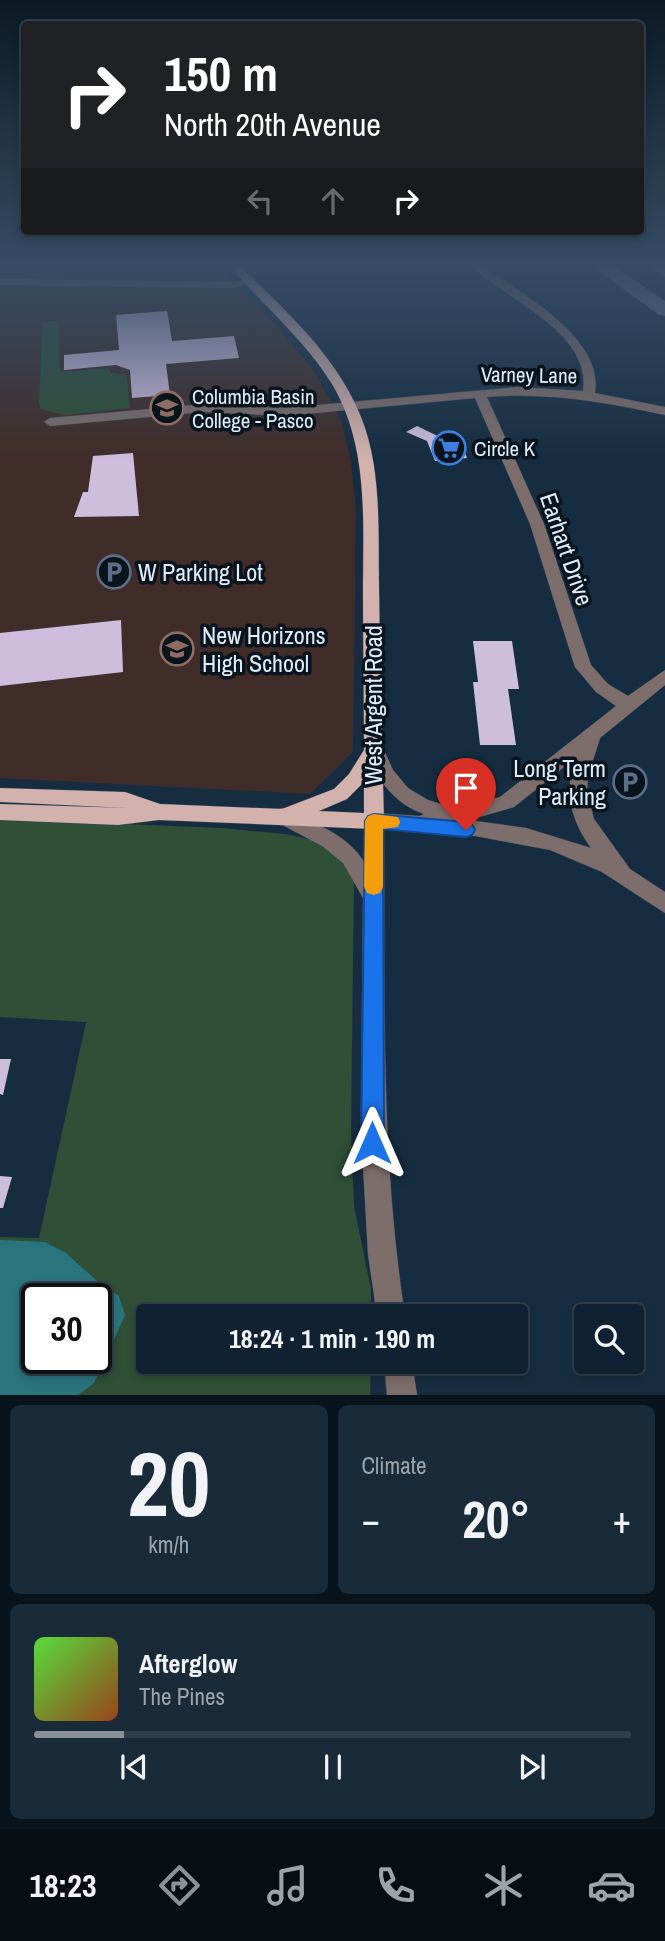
<!DOCTYPE html>
<html lang="en">
<head>
<meta charset="utf-8">
<style>
  body { margin:0; font-family:"Archivo Narrow",sans-serif; background:#192a39; color:#f1f3f6; height:100vh; display:flex; flex-direction:column; font-size:26px; white-space:nowrap }
  * { box-sizing:border-box; margin:0 }
  p { font-size:23px; color:#9ca4ab }
  .icon { flex:none; width:38px; height:38px; fill:none; stroke:currentColor; stroke-width:2; stroke-linecap:round; stroke-linejoin:round }
  .map { position:relative; height:1395px; overflow:hidden }
  .panel { display:flex; flex-direction:column; gap:10px; padding:10px; background:#09131b; flex:1 }
  .panel>* { flex:none }
  .banner { position:absolute; left:21px; top:21px; width:623px; height:214px; border-radius:7px; box-shadow:0 4px 10px #0003,0 0 0 2px #303f4d; background:#202124; color:#fff; overflow:hidden }
  .tools { position:absolute; left:574px; top:1304px; display:grid; gap:14px }
  .tools a { display:grid; place-items:center; width:70px; height:70px; border-radius:7px; background:#102231; box-shadow:0 4px 10px #0003,0 0 0 2px #303f4d; font-size:35px }
  .speed { position:absolute; left:21px; top:1283px; display:flex; gap:14px; font-size:35px; font-weight:700; text-align:center }
  .speed>* { display:grid; place-content:center; width:91px; height:91px; border-radius:50%; background:#102231; box-shadow:0 4px 10px #0003,0 0 0 2px #303f4d; line-height:1 }
  .speed .limit { border:4px solid #111; border-radius:10px; background:#fff; color:#111 }
  .pin { position:absolute; display:grid; place-items:center; width:60px; height:60px; color:#fff; margin:-72px -30px; border-radius:50% 50% 50% 0; rotate:-45deg; box-shadow:0 0 7px #0007 }
  .pin .icon { rotate:45deg }
  .me { position:absolute; width:77px; margin:-38px; rotate:0deg; stroke-linejoin:round; filter:drop-shadow(0 0 5px #0008) }
  .turn { display:flex; align-items:center; gap:24px; height:147px; padding:0 28px; font-size:32px }
  .turn .icon { width:91px; height:91px; stroke-width:2.5 }
  .turn b { display:block; font-size:49px; line-height:60px }
  .lanes { display:flex; align-items:center; height:66px; padding:0 28px; background:#0003; justify-content:center; gap:35px; direction:ltr }
  .lanes .off { opacity:.35 }
  .big { font-size:52px; font-weight:700; line-height:1.1 }
  .panel .card { flex:1; display:flex; flex-direction:column; justify-content:center; gap:10px; min-width:0; padding:0 24px; border-radius:10px; background:#192a39 }
  .panel .dial { align-items:center; gap:0 }
  .dial b { font-size:91px; line-height:1 }
  .song { display:flex; align-items:center; gap:21px }
  .cover { width:84px; height:84px; border-radius:10px; background:linear-gradient(135deg,hsl(110 70% 55%),hsl(20 70% 35%)) }
  .played { height:7px; border-radius:4px; background:linear-gradient(90deg,#8c9099 15%,#303f4d 15%) }
  .keys { display:flex; justify-content:space-around; direction:ltr }
  .heat { display:flex; justify-content:space-between; align-items:center; font-size:38px; direction:ltr }
  .panel .tiles { flex:1; display:grid; gap:10px; grid-template-columns:1fr 1fr }
  .card:last-child { grid-column:span 2 }
  .trip { position:absolute; left:136px; top:1304px; width:392px; height:70px; border-radius:7px; background:#102231; box-shadow:0 4px 10px #0003,0 0 0 2px #303f4d; font-weight:700; line-height:70px; text-align:center }
  .tabs { display:flex; height:112px; justify-content:space-around; align-items:center; background:#060e14; color:#9ca4ab }
  .tabs .icon { width:49px; height:49px }
  .tabs .active { color:#8c9099 }
  .tabs b { font-size:32px; color:#f1f3f6 }
  .map>svg:first-child { display:block }
</style>
</head>
<body>
<div class="map">
<svg width="665" height="1395" viewBox="0 0 665 1395">
  <rect width="100%" height="100%" fill="#162d41"/>
  <path fill="#402d29" d="M 0,264 L 216,264 L 278,327 L 314,371 L 341,420 L 351,462 L 356,510 L 353,752 L 310,794 L 0,778 Z"/>
  <path fill="#2f4f36" fill-rule="evenodd" d="M 43,321 L 59,321 L 60,372 L 108,368 L 111,373 L 127,375 L 130,408 L 65,415 L 41,409 L 39,404 Z
    M 0,819 L 222,828 L 286,834 L 320,842 L 340,856 L 354,879 L 351,1130 L 354,1206 L 371,1289 L 371,1316 L 149,1316 L 149,1362 L 371,1362 L 370,1395 L 0,1395 L 0,1237 L 39,1238 L 86,1022 L 0,1017 ZM 37,1298 L 96,1298 L 96,1358 L 37,1358 Z"/>
  <path fill="#29747d" fill-rule="evenodd" d="M 0,1240 L 45,1242 L 66,1253 L 96,1280 L 119,1296 L 125,1315 L 94,1383 L 78,1395 L 0,1395 ZM 37,1298 L 96,1298 L 96,1358 L 37,1358 Z"/>
  <g fill="none" stroke-linecap="round" stroke-linejoin="round">
    <path fill="#6b7e90" fill-rule="evenodd" d="M 589,264 L 611,264 L 665,301 L 665,316 L 658,314 Z
      M 643,264 L 665,264 L 665,277 Z"/>
  </g>
  <path fill="#cebede" d="M 167,311 L 172,341 L 234,336 L 239,358 L 166,364 L 170,395 L 132,398 L 130,370 L 116,365 L 64,370 L 64,355 L 119,350 L 116,315 Z
    M 417,426 L 448,441 L 459,437 L 467,458 L 435,461 L 427,441 L 406,432 Z
    M 133,453 L 139,516 L 74,517 L 83,492 L 88,492 L 93,456 Z
    M 121,620 L 123,672 L 0,686 L 0,633 Z
    M 473,641 L 512,641 L 519,689 L 508,689 L 516,745 L 480,745 L 473,682 L 478,682 Z
    M 0,1059 L 11,1059 L 3,1095 L 0,1094 Z
    M 0,1176 L 12,1177 L 3,1208 L 0,1208 Z"/>
  <g fill="none" stroke-linecap="round" stroke-linejoin="round">
    <defs>
      <path id="minor" d="M 469,264 L 480,264 C 519,293 604,336 595,393 L 665,407 L 665,415 C 605,402 548,392 487,397 L 544,524 L 591,665 L 608,684 L 628,696 L 665,670 L 665,685 L 600,738 L 588,776 L 587,793 L 594,819 L 630,869 L 665,892 L 665,913 L 602,872 L 550,850 L 475,836 L 384,829 C 385,993 380,1154 405,1316 L 377,1316 L 368,1254 L 361,1131 L 363,898 L 343,863 L 322,846 L 275,821 L 272,816 L 275,811 L 282,808 L 289,811 C 316,824 348,835 364,862 L 364,821 L 367,816 L 374,813 L 420,816 L 424,814 C 393,803 378,780 366,751 L 368,746 L 382,746 L 393,770 L 408,788 L 428,800 L 454,808 L 500,797 L 616,706 L 596,692 L 575,667 L 530,524 L 475,398 L 284,416 L 204,412 L 50,426 L 44,422 L 50,418 L 204,404 L 284,408 L 517,387 L 583,391 C 592,331 503,299 469,264 ZM 574,759 C 565,793 570,819 591,848 L 526,828 L 469,820 L 514,807 Z
        M 0,279 L 234,282 L 251,279 L 256,282 L 234,288 L 0,285 Z
        M 384,1362 L 412,1362 L 417,1395 L 387,1395 Z"/>
      <path id="major" d="M 228,264 L 238,264 C 284,309 337,356 361,417 C 382,469 378,531 379,586 C 380,664 382,743 384,821 L 381,826 L 374,829 L 159,820 L 118,825 L 0,820 L 0,804 L 128,808 L 0,802 L 0,788 L 125,792 L 160,804 L 282,809 L 334,789 L 349,774 L 364,750 C 364,697 363,644 363,591 C 363,521 369,446 332,384 C 304,338 262,305 228,264 ZM 364,782 L 364,813 L 319,811 L 347,799 Z"/>
    </defs>
    <use href="#minor" stroke="#32485b" stroke-width="1"/>
    <use href="#major" stroke="#32485b" stroke-width="1"/>
    <use href="#minor" fill="#7e6e6b" fill-rule="evenodd"/>
    <use href="#major" fill="#d3b1ac" fill-rule="evenodd"/>
  </g>
  <linearGradient id="sky" x2="0" y2="1"><stop stop-color="#0c1924"/><stop offset="0.58" stop-color="#364c65"/><stop offset="1" stop-color="#364c65" stop-opacity="0"/></linearGradient>
  <rect width="665" height="459" fill="url(#sky)"/>
  <path fill="#1a73e8" stroke="#114b97" stroke-width="2" d="M 374,814 L 466,822 L 472,824 L 475,830 L 472,835 L 466,837 L 383,829 L 384,1143 L 380,1151 L 372,1154 L 364,1151 L 361,1143 L 365,821 L 368,816 Z"/>
  <path fill="#f59e0b" d="M 374,814 L 398,817 L 400,822 L 398,827 L 383,829 L 383,887 L 380,893 L 374,895 L 367,893 L 364,887 L 365,821 L 368,816 Z"/>
  <defs>
    <symbol id="university-ring" viewBox="-11 -11 22 22"><circle r="9.5" fill="#0a141d" stroke="#8d6e63" stroke-width="1.5"/><path d="M0-5L7-2L0 1L-7-2ZM-4 1L0 2.5L4 1V4Q0 6-4 4Z" fill="#8d6e63"/></symbol>
    <symbol id="supermarket-ring" viewBox="-11 -11 22 22"><circle r="9.5" fill="#0a141d" stroke="#3f7fe0" stroke-width="1.5"/><path d="M-6-5.5h2.5l.6 2H6L4.5 2H-2.5L-4.4-4H-6ZM-1.5 3.2a1.3 1.3 0 1 0 .1 0ZM3 3.2a1.3 1.3 0 1 0 .1 0Z" fill="#3f7fe0"/></symbol>
    <symbol id="parking-ring" viewBox="-11 -11 22 22"><circle r="9.5" fill="#0a141d" stroke="#5c6f8a" stroke-width="1.5"/><path d="M-3.5-5.5H1a3.5 3.5 0 0 1 0 7H-1V5.5H-3.5ZM-1-3.4V-.6H.8a1.4 1.4 0 0 0 0-2.8Z" fill="#5c6f8a"/></symbol>
    <symbol id="school-ring" viewBox="-11 -11 22 22"><circle r="9.5" fill="#0a141d" stroke="#8d6e63" stroke-width="1.5"/><path d="M0-5L7-2L0 1L-7-2ZM-4 1L0 2.5L4 1V4Q0 6-4 4Z" fill="#8d6e63"/></symbol>
  </defs>
  <g fill-rule="evenodd">
    <use href="#university-ring" x="148" y="389" width="38" height="38"/>
    <use href="#supermarket-ring" x="430" y="429" width="38" height="38"/>
    <use href="#parking-ring" x="95" y="553" width="38" height="38"/>
    <use href="#school-ring" x="158" y="630" width="38" height="38"/>
    <use href="#parking-ring" x="611" y="763" width="38" height="38"/>
  </g>
  <g text-anchor="middle" dominant-baseline="central" stroke-width="7" stroke-linejoin="round" paint-order="stroke">
    <g font-size="21" fill="#dfedfb" stroke="#0a141d">
      <text transform="translate(529 375) rotate(1)">Varney Lane</text>
    </g>
    <g font-size="21" fill="#dfedfb" stroke="#0a141d" text-anchor="start">
      <text x="192" y="396">Columbia Basin<tspan x="192" dy="24">College - Pasco</tspan></text>
      <text x="474" y="448">Circle K</text>
    </g>
    <g font-size="24" fill="#dfedfb" stroke="#0a141d">
      <text transform="translate(567 549) rotate(71)">Earhart Drive</text>
      <text transform="translate(373 705) rotate(-90)">West Argent Road</text>
    </g>
    <g font-size="24" fill="#dfedfb" stroke="#0a141d" text-anchor="start">
      <text x="138" y="572">W Parking Lot</text>
      <text x="202" y="635">New Horizons<tspan x="202" dy="28">High School</tspan></text>
      <text x="606" y="768" text-anchor="end">Long Term<tspan x="606" dy="28">Parking</tspan></text>
    </g>
  </g>
</svg>
<div class="tools">
<a><svg class="icon" aria-label="search" viewBox="0 0 24 24"><circle cx="10" cy="10" r="6"/><path d="M15 15l6 6"/></svg></a>
</div>
<div class="speed"><div class="limit">30</div></div>
<div class="pin" style="left:466px;top:830px;background:#d93025"><svg class="icon" aria-label="arrive" viewBox="0 0 24 24"><path d="M6 21V4h12l-3 4 3 4H6"/></svg></div>
<svg class="me" style="left:372px;top:1143px" viewBox="-20 -20 40 40"><path d="M0-17L14 15 0 8-14 15z" fill="#1a73e8" stroke="#fff" stroke-width="4"/></svg>
<div class="trip">18:24 · 1 min · 190 m</div>
<div class="banner">
<div class="turn"><svg class="icon" aria-label="right" viewBox="0 0 24 24"><path d="M7 20v-9h11M14 6l5 5-5 5"/></svg><div><b>150 m</b>North 20th Avenue</div></div>
<div class="lanes"><svg class="icon off" aria-label="left" viewBox="0 0 24 24"><path d="M17 20v-9H6M10 6l-5 5 5 5"/></svg><svg class="icon off" aria-label="ahead" viewBox="0 0 24 24"><path d="M12 20V5M6 11l6-6 6 6"/></svg><svg class="icon" aria-label="right" viewBox="0 0 24 24"><path d="M7 20v-9h11M14 6l5 5-5 5"/></svg></div>
</div>
</div>
<section class="panel">
<div class="tiles">
<div class="card dial"><b>20</b><p>km/h</p></div>
<div class="card"><p>Climate</p>
<div class="heat"><a>−</a><b class="big">20°</b><a>+</a></div>
</div>
<div class="card">
<div class="song"><i class="cover"></i><div><b>Afterglow</b><p>The Pines</p></div></div>
<div class="played"></div>
<div class="keys"><svg class="icon" aria-label="previous" viewBox="0 0 24 24"><path d="M18 5L8 12l10 7zM5 5v14"/></svg><svg class="icon" aria-label="pause" viewBox="0 0 24 24"><path d="M8 5v14M16 5v14"/></svg><svg class="icon" aria-label="next" viewBox="0 0 24 24"><path d="M6 5l10 7-10 7zM19 5v14"/></svg></div>
</div>
</div>
</section>
<nav class="tabs">
<b>18:23</b>
<svg class="icon active" aria-label="directions" viewBox="0 0 24 24"><path d="M12 3l9 9-9 9-9-9zM9 14v-3h6M13 9l2 2-2 2"/></svg>
<svg class="icon" aria-label="music" viewBox="0 0 24 24"><path d="M9 18V5l10-2v13"/><circle cx="6" cy="18" r="3"/><circle cx="16" cy="16" r="3"/></svg>
<svg class="icon" aria-label="phone" viewBox="0 0 24 24"><path d="M5 4h4l2 5-3 2q2 4 5 5l2-3 5 2v4C11 20 4 13 5 4z"/></svg>
<svg class="icon" aria-label="climate" viewBox="0 0 24 24"><path d="M12 3v18M4 7l16 10M4 17L20 7"/></svg>
<svg class="icon" aria-label="car" viewBox="0 0 24 24"><path d="M5 17H2v-5l4-1 3-4h7l3 4 3 1v5h-3M9 17h6M6 11h13"/><circle cx="7" cy="17" r="2"/><circle cx="17" cy="17" r="2"/></svg>
</nav>
</body>
</html>
